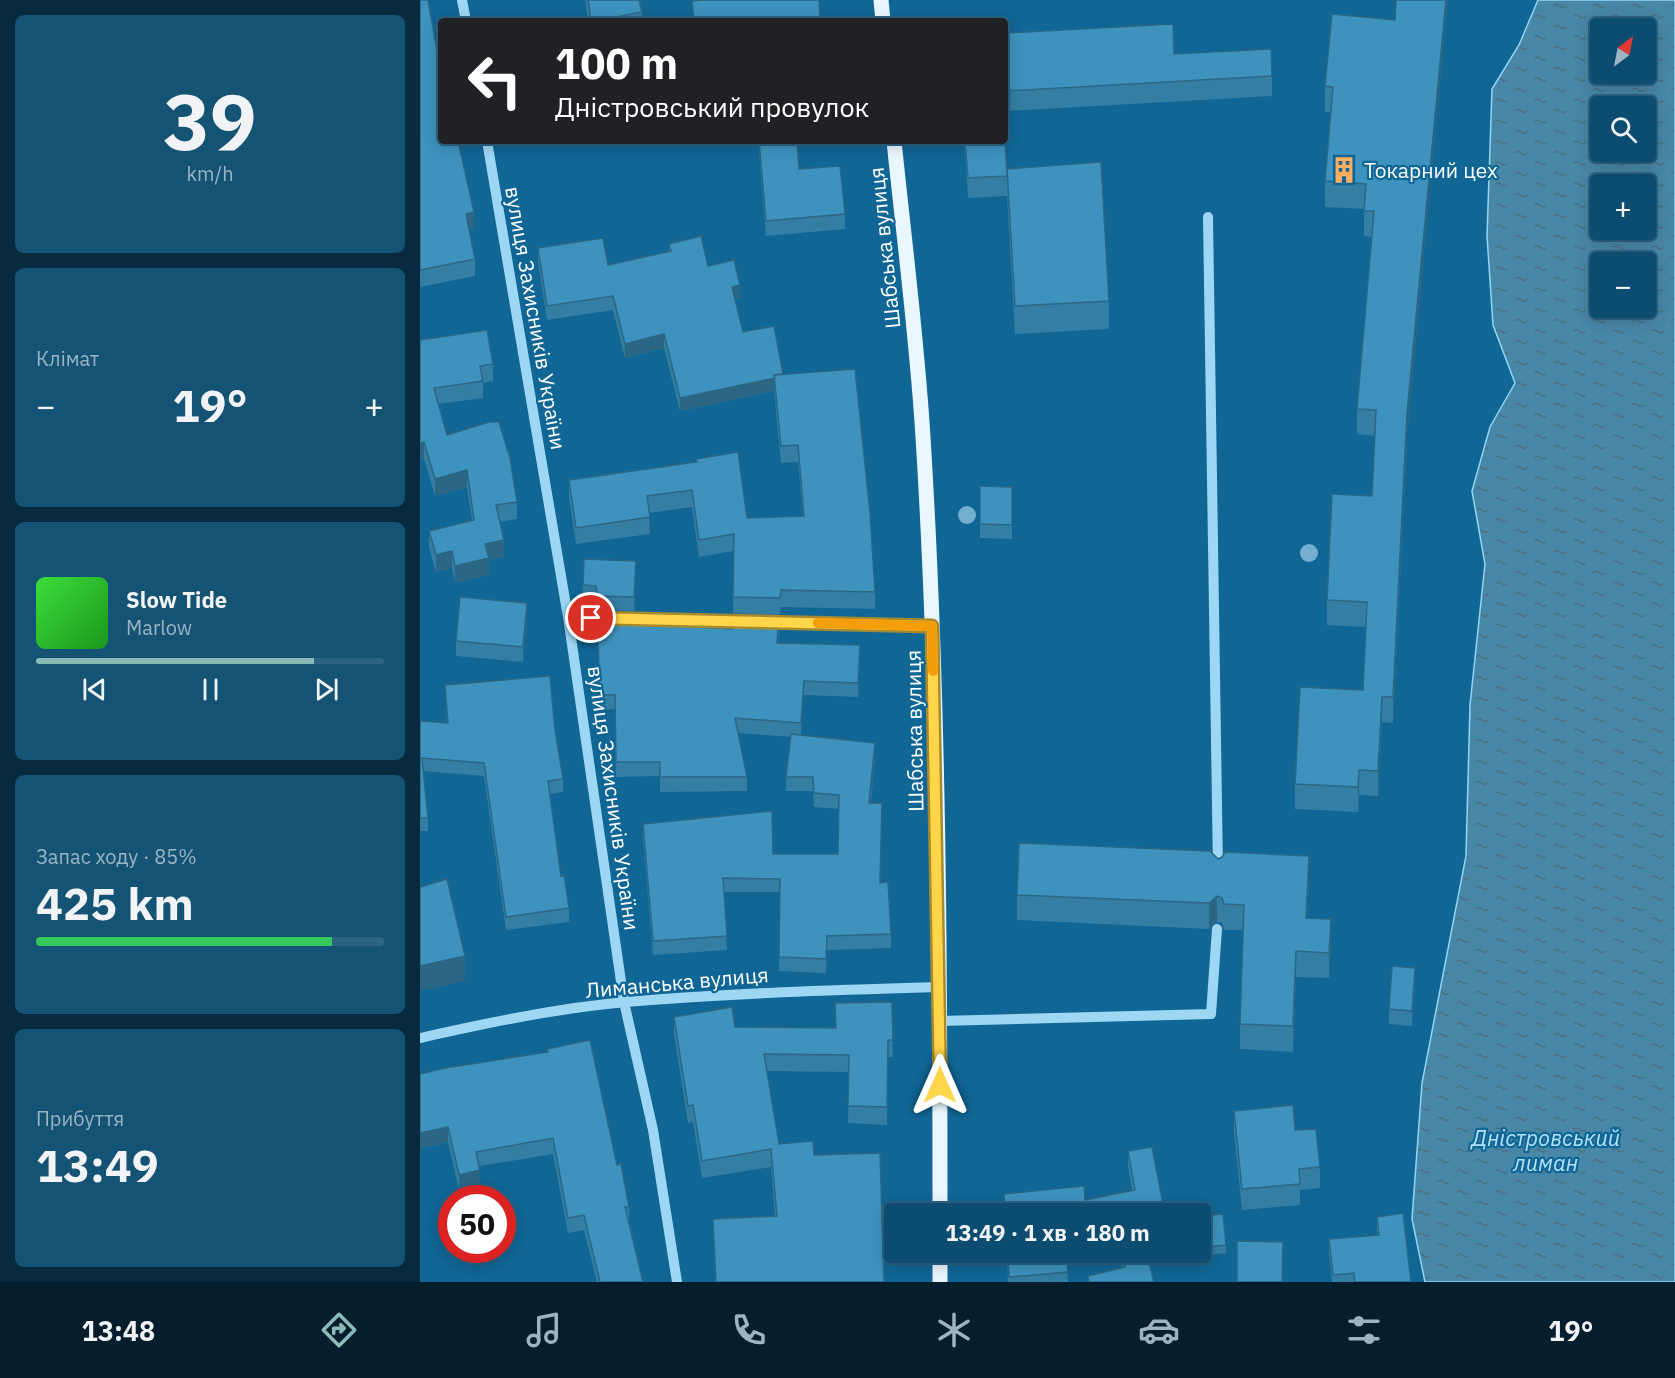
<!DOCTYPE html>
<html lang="uk">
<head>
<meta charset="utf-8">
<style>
  body { margin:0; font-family:"IBM Plex Sans",sans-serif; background:#155375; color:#f1f3f6; height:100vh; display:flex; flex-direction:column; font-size:22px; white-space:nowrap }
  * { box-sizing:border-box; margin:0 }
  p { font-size:20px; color:#9ab4c3 }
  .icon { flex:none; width:33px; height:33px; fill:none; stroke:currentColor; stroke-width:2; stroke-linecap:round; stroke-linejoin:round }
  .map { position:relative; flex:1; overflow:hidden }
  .panel { display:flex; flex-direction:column; gap:15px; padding:15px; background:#072a3e; width:420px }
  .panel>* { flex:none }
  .banner { position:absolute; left:18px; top:18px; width:570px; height:126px; border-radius:6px; box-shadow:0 3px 15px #0003,0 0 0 2px #2c6383; background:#202124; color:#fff; overflow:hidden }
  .needle { width:39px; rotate:32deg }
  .tools { position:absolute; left:1170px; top:18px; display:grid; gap:12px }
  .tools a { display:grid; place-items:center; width:66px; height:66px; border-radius:6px; background:#0c4c70; box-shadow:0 3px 15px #0003,0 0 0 2px #2c6383; font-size:30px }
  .speed { position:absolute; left:18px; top:1185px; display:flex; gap:12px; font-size:30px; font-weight:700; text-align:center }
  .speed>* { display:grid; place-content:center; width:78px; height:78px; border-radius:50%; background:#0c4c70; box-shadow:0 3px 15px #0003,0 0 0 2px #2c6383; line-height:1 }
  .speed .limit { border:9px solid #d22; background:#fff; color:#111 }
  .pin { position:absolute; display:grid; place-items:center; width:51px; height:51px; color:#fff; margin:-26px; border:3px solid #fff; border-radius:50%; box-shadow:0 2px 6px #0007 }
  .me { position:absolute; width:66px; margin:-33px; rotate:0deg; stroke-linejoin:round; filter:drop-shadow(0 0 4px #0008) }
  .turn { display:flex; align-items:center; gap:21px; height:126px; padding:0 18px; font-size:27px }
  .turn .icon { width:78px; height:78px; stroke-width:2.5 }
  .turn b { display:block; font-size:42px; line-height:51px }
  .big { font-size:45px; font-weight:700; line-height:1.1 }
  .panel .widget { flex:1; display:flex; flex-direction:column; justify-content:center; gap:9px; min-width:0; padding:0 21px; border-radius:9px; background:#155375 }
  .panel .dial { align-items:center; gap:0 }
  .dial b { font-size:78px; line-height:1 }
  .song { display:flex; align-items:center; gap:18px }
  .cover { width:72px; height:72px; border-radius:9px; background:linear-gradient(135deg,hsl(120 70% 55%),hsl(120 70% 35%)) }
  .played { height:6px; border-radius:3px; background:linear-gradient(90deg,#8bbbb9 80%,#2c6383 80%) }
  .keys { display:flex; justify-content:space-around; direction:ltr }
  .heat { display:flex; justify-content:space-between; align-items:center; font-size:33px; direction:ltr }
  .charge { height:9px; border-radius:4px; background:linear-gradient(90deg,#34c759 85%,#2c6383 0) }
  .trip { position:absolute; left:464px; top:1203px; width:327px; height:60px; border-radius:6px; background:#0c4c70; box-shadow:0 3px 15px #0003,0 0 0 2px #2c6383; font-weight:700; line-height:60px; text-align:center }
  .tab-bar { display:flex; height:96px; justify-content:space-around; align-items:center; background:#051e2d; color:#9ab4c3 }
  .tab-bar .icon { width:42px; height:42px }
  .tab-bar .current { color:#8bbbb9 }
  .tab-bar b { font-size:27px; color:#f1f3f6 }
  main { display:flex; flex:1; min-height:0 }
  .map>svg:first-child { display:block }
</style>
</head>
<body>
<main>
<section class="panel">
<div class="widget dial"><b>39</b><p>km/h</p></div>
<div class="widget"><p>Клімат</p>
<div class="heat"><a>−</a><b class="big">19°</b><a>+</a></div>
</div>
<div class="widget">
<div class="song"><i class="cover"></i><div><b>Slow Tide</b><p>Marlow</p></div></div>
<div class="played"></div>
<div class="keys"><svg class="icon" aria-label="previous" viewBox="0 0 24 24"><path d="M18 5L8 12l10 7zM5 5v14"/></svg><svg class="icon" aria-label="pause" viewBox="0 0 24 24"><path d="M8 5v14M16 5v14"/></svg><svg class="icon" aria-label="next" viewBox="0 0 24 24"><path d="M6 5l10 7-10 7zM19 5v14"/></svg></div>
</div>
<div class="widget"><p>Запас ходу · 85%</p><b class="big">425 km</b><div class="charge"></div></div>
<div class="widget"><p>Прибуття</p><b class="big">13:49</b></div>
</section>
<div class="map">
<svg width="1255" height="1282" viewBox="0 0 1255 1282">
  <defs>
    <pattern id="water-ripples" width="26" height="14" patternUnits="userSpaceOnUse" patternTransform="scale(1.5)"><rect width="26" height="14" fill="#4987a7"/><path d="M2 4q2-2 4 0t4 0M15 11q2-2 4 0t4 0" fill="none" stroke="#4a6f83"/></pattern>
  </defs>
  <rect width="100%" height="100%" fill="#106695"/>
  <path fill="url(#water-ripples)" stroke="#8fd6f7" stroke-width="1.5" fill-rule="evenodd" d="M 1118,0 L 1255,0 L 1255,1282 L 1005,1282 L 992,1219 L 1002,1083 L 1046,856 L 1050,705 L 1065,564 L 1052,491 L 1070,427 L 1095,383 L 1073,325 L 1067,236 L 1072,89 L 1099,45 ZM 1180,28 L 1226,28 L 1226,74 L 1180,74 ZM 1180,106 L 1226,106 L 1226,152 L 1180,152 ZM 1180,184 L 1226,184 L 1226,230 L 1180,230 ZM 1180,262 L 1226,262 L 1226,308 L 1180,308 Z"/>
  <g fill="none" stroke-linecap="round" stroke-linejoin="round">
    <path stroke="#9ed7f4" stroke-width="10" d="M 42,0 L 46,21
      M 67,141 L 148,617 L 204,1002 L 233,1130 L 257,1282
      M 788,217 L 798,871
      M 148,617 L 324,621
      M 346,622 L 512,626
      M 520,1021 L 791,1014 L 797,929
      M 0,1038 C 67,1023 138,1008 206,1002 C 311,993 416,990 520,987"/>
    <path stroke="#ebf7ff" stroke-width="15" d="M 461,0 L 463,21
      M 474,141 C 484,239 497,338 503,437 C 519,695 520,955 520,1214
      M 520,1252 L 520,1282"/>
  </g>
  <g fill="#74afcf">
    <circle cx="547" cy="515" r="9"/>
    <circle cx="889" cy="553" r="9"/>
  </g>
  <path fill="#347ea3" d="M 0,0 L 21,141 L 54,229 L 49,230 L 55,259 L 55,276 L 0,287 Z
    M 165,0 L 219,0 L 222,12 L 222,21 L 168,21 Z
    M 975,20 L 987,439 L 973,723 L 962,722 L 958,796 L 939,795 L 938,812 L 875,809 L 875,784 L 943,690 L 946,627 L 907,625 L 907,600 L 952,496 L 955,436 L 937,434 L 937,409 L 952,237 L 944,236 L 944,209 L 905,207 L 905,181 L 911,112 L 905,112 L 905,86 Z
    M 585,33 L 754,54 L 852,76 L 852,96 L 585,111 Z
    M 338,141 L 377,141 L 379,169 L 425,214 L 425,229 L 346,236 Z
    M 544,141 L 585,141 L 587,176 L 689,301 L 689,329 L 595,334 L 587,196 L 548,198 Z
    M 249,244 L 288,266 L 320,298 L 315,300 L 323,332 L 363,374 L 455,592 L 455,609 L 361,607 L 360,615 L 313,614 L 314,551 L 279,557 L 272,507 L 229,513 L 230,534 L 156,544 L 149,497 L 149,480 L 276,462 L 276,459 L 327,518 L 383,516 L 378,462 L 361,463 L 354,391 L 260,411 L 244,348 L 205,358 L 193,310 L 127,320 L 118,262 L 118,248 L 188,265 L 249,251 Z
    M 0,340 L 73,364 L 73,381 L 63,383 L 63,398 L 18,404 L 27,435 L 97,502 L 97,519 L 79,522 L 84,557 L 69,560 L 69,575 L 35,583 L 32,568 L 16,572 L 9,548 L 9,531 L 52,521 L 47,487 L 15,496 L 4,459 Z
    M 560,486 L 592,487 L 592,539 L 560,538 Z
    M 216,576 L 214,611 L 177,610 L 176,600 L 163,599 L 163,585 Z
    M 177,611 L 213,623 L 312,629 L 359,630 L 358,643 L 440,660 L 438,697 L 384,695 L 381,735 L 455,757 L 451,803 L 460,883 L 471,934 L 471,948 L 407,950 L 406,973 L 359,971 L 360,892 L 304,892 L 307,950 L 233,955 L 223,838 L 223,824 L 353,854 L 418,854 L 419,809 L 394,807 L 393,791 L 366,791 L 366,777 L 371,737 L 318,733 L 327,777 L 327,791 L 240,792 L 240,776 L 196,777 L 195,709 L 180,710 Z
    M 107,618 L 103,662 L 36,656 L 36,641 Z
    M 25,685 L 135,730 L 143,779 L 143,792 L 130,794 L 141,876 L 149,908 L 149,922 L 86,930 L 64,776 L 3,771 L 8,818 L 8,831 L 0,831 L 0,721 L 27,723 Z
    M 798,859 L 889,882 L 887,918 L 911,945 L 909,978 L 876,977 L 873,1052 L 820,1049 L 820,1024 L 823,930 L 804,930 L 802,923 L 797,922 L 789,929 L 597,920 L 597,895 Z
    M 995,983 L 992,1026 L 969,1024 L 969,1009 Z
    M 472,1002 L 473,1057 L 468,1057 L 467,1125 L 428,1123 L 429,1072 L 347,1071 L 359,1144 L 394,1155 L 464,1282 L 295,1282 L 293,1219 L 355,1216 L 351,1167 L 282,1178 L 273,1122 L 268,1123 L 254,1034 L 254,1017 L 315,1027 L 416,1028 Z
    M 127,1049 L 197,1165 L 209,1207 L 209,1222 L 223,1282 L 177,1282 L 164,1230 L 148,1233 L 133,1154 L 60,1166 L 60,1185 L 39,1190 L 28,1142 L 0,1149 L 0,1074 L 127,1052 Z
    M 814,1111 L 875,1130 L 900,1167 L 900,1188 L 880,1190 L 880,1205 L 822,1210 L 814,1132 Z
    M 708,1151 L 745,1214 L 584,1214 L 584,1194 L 665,1200 L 712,1190 L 708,1166 Z
    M 780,1216 L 806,1245 L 806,1253 L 776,1256 L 776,1252 L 780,1252 Z
    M 957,1217 L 991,1282 L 912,1282 L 909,1254 L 909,1239 L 957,1235 Z
    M 587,1252 L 646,1252 L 648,1282 L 588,1282 Z
    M 699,1252 L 726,1252 L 734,1282 L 668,1282 L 668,1276 L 702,1267 Z"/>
  <path fill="#2b6785" d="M 1026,0 L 1028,0 L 987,439 L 973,723 L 973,697 L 987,413 Z
    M 54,212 L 54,229 L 46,231 L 46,214 Z
    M 320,285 L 320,298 L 312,300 L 312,287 Z
    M 244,334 L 244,348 L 205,358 L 205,344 Z
    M 354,378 L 354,391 L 260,411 L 260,398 Z
    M 4,442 L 4,459 L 0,460 L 0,443 Z
    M 47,470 L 47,487 L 15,496 L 15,479 Z
    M 84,540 L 84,557 L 69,560 L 69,575 L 35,583 L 35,566 L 65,544 Z
    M 32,551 L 32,568 L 16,572 L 16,555 Z
    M 216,561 L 216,576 L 214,611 L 214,597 Z
    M 107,603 L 107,618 L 103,662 L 103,647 Z
    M 384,681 L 384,695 L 381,738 L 381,723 Z
    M 962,697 L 962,722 L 958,796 L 958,771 Z
    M 455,743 L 455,757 L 449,817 L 449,803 Z
    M 939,770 L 939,795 L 938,812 L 938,787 Z
    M 889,856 L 889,882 L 886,943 L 886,918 Z
    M 797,896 L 797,922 L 789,929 L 789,903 Z
    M 911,919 L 911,945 L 909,978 L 909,953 Z
    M 876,951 L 876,977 L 873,1052 L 873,1026 Z
    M 45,956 L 45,981 L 0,991 L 0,966 Z
    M 995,968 L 995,983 L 992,1026 L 992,1011 Z
    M 28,1127 L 28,1142 L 0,1149 L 0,1133 Z
    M 60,1170 L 60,1185 L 39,1190 L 39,1175 Z"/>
  <path fill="#3d93be" stroke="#2b6785" stroke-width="1.5" d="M 0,0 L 8,0 L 21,73 L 21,141 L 38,141 L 54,212 L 46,214 L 55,259 L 0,270 Z
    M 168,0 L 219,0 L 222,12 L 201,16 L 202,21 L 171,21 Z
    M 281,0 L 399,0 L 400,21 L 274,21 L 272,1 Z
    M 976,0 L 1026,0 L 987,413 L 973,697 L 962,697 L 958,771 L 939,770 L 938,787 L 875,784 L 880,687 L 943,690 L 947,602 L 907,600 L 912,494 L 952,496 L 956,410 L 937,409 L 954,211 L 944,211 L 946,184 L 905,181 L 913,87 L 905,86 L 912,14 L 975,20 Z
    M 753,24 L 754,54 L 851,49 L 852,76 L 585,91 L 585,33 Z
    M 339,141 L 377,141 L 379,169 L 420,166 L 425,214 L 346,221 Z
    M 545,141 L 585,141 L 587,176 L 548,178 Z
    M 681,162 L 689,301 L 595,306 L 587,169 Z
    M 281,236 L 288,266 L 314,260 L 320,285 L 312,287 L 323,332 L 354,326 L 363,374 L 354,375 L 355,378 L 260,398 L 244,334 L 205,344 L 193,296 L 127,306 L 118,248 L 183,238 L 188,265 L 251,251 L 249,244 Z
    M 67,330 L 73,364 L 60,366 L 63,381 L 14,388 L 27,435 L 69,422 L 79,422 L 90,458 L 97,502 L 76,505 L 84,540 L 65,544 L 69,558 L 35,566 L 32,551 L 16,555 L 9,531 L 54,520 L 47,470 L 15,479 L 4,442 L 0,443 L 0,340 Z
    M 435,369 L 450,513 L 455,592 L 361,590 L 360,598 L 313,597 L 314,534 L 279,540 L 272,490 L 227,496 L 230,517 L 156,528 L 149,480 L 277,462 L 276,459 L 318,452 L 327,518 L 384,516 L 378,445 L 361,446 L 354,375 Z
    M 560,486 L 592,487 L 592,525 L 560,524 Z
    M 164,559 L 216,561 L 214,597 L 177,596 L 176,586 L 163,585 Z
    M 40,597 L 107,603 L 103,647 L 36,641 Z
    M 177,611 L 213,612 L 212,623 L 312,629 L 312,614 L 359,615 L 357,643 L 440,645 L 438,683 L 384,681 L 381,723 L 315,718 L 327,777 L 240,777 L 240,762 L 196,762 L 195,695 L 180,695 Z
    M 130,676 L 135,730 L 143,779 L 128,781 L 141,876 L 144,875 L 149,908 L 86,917 L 64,763 L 2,758 L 8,818 L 0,818 L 0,721 L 28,723 L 25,685 Z
    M 371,734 L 455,743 L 449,803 L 462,803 L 460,883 L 468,882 L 471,934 L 407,936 L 406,959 L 359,957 L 360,879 L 303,878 L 307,936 L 233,941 L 223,824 L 352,811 L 353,854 L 418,854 L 419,795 L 394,793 L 393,777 L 366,777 Z
    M 599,843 L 790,851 L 798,859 L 802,857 L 805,852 L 889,856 L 886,918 L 911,919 L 909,953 L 876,951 L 873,1026 L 820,1024 L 824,905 L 804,904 L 802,898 L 797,896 L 789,903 L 597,895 Z
    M 27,879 L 45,956 L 0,966 L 0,887 Z
    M 972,966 L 995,968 L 992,1011 L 969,1009 Z
    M 472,1002 L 473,1040 L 468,1040 L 467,1107 L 428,1106 L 429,1055 L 344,1054 L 359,1144 L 393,1141 L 394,1155 L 460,1153 L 464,1282 L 296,1282 L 293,1219 L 357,1216 L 351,1149 L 282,1161 L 273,1105 L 268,1106 L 254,1017 L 312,1007 L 315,1027 L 416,1028 L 415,1003 Z
    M 170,1040 L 197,1165 L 201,1164 L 209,1207 L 205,1207 L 223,1282 L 180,1282 L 164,1215 L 148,1218 L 133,1138 L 56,1152 L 60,1170 L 39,1175 L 28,1127 L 0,1133 L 0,1074 L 25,1068 L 128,1052 L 127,1049 Z
    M 873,1105 L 875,1130 L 896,1129 L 900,1167 L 879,1169 L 880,1184 L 822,1189 L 814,1111 Z
    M 732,1147 L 745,1214 L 585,1214 L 584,1194 L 664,1186 L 665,1200 L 715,1190 L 708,1151 Z
    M 983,1213 L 991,1282 L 935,1282 L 934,1273 L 913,1275 L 909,1239 L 959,1235 L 957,1217 Z
    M 803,1214 L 806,1245 L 780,1248 L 780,1216 Z
    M 817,1241 L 863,1242 L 862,1282 L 817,1282 Z
    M 588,1252 L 646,1252 L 648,1272 L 589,1277 Z
    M 702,1252 L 726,1252 L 734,1282 L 669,1282 L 668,1276 L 705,1267 Z"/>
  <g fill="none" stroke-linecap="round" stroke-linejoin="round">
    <defs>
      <path id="route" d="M 171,618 L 512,626 L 520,1085"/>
    </defs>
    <use href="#route" stroke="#a68a30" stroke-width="15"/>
    <use href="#route" stroke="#ffd54a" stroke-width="10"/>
    <path stroke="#f59e0b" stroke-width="10" d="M 398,623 L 512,626 L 513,671"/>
  </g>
  <defs>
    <symbol id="building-bare" viewBox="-9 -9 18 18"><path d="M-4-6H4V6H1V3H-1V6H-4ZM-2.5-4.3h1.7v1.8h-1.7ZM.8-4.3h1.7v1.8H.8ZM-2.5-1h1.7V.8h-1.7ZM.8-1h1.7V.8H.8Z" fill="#ffaf61" stroke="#106695" stroke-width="2.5" paint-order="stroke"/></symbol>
  </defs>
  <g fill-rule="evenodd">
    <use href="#building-bare" x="905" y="151" width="38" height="38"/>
  </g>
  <g text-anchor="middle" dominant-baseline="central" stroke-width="4.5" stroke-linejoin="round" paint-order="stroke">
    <g font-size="21" fill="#fff" stroke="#106695" text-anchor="start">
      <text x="944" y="170">Токарний цех</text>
    </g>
    <g font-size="21" fill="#fff" stroke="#106695">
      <text transform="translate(464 248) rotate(-96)">Шабська вулиця</text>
      <text transform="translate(116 318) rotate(80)">вулиця Захисників України</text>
      <text transform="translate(494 731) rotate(-91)">Шабська вулиця</text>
      <text transform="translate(194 798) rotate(82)">вулиця Захисників України</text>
      <text transform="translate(257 982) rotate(-5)">Лиманська вулиця</text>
    </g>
    <g font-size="22" font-style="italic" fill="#b2e3fb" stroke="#106695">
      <text x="1126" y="1137">Дністровський<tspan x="1126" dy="25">лиман</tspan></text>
    </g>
  </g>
</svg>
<div class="tools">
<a><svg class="needle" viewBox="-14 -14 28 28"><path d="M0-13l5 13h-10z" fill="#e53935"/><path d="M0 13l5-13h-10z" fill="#9ab4c3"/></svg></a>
<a><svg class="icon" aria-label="search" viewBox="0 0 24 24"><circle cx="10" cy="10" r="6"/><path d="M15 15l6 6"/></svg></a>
<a>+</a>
<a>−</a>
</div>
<div class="speed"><div class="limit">50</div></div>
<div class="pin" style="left:171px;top:618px;background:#d93025"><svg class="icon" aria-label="arrive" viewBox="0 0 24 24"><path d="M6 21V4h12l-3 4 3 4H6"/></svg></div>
<svg class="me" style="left:520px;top:1085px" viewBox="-20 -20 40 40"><path d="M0-17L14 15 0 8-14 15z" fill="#ffd54a" stroke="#fff" stroke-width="4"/></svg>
<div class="trip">13:49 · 1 хв · 180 m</div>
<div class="banner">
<div class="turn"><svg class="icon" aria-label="left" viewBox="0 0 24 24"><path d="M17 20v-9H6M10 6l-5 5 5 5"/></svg><div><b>100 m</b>Дністровський провулок</div></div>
</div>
</div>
</main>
<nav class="tab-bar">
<b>13:48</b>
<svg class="icon current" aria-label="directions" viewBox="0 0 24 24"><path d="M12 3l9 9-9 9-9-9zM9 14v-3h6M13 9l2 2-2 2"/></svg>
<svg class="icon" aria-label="music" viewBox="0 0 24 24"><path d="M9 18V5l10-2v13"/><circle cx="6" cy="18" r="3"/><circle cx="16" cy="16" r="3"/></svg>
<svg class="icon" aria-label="phone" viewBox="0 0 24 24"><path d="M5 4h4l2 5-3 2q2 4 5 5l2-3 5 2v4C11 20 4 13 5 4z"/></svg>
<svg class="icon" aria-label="climate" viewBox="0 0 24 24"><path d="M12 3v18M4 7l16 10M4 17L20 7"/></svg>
<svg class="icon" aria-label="car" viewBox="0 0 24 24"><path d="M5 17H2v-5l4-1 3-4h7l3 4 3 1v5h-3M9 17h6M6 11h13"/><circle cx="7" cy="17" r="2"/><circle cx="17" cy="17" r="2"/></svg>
<svg class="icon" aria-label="filters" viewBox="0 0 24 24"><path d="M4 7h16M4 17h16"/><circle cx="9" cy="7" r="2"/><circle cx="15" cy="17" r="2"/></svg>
<b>19°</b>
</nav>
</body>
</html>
